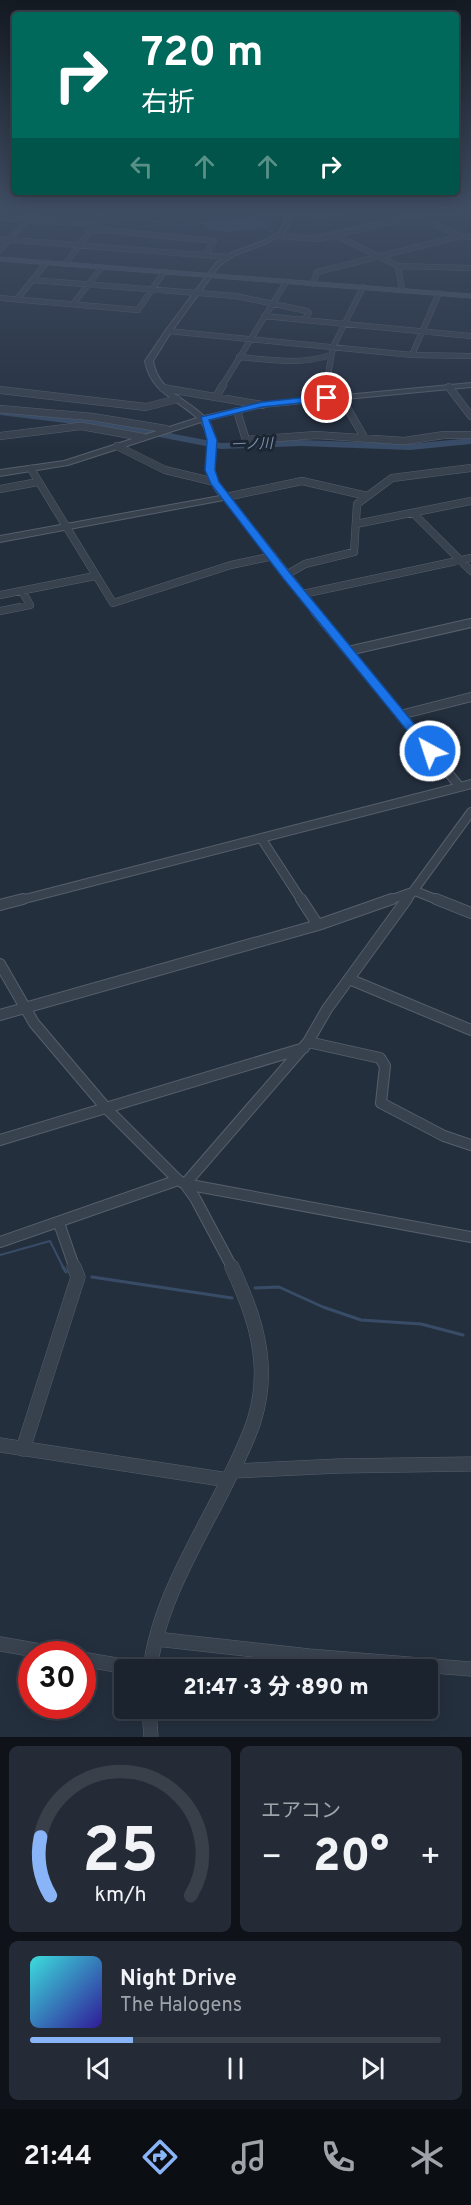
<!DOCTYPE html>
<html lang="ja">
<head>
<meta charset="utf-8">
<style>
  body { margin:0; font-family:Overpass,"Noto Sans JP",sans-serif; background:#242b36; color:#f1f3f6; height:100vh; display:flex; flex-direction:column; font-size:22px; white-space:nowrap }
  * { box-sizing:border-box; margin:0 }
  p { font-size:20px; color:#a0a4aa }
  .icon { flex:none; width:33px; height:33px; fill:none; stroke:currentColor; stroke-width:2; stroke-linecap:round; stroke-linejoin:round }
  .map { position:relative; height:1737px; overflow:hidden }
  .drawer { display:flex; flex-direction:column; gap:9px; padding:9px; background:#0f1319; flex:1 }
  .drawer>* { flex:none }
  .guide { position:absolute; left:12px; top:12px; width:447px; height:183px; border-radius:6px; box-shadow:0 3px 15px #0003,0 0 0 2px #39404a; background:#00695c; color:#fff; overflow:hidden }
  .speed { position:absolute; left:18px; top:1641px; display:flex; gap:12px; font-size:30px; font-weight:700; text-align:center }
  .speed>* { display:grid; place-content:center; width:78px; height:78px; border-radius:50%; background:#1b232e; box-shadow:0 3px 15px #0003,0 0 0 2px #39404a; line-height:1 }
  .speed .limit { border:9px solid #d22; background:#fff; color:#111 }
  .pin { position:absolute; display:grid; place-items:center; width:51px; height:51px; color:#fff; margin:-26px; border:3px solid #fff; border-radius:50%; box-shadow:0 2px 6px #0007 }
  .me { position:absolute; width:66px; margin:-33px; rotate:320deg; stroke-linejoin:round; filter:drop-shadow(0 0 4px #0008) }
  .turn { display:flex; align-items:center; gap:21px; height:126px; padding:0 30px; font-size:27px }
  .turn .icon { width:78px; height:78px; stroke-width:2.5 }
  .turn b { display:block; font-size:42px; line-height:51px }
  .lanes { display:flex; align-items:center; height:57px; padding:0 30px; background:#0003; justify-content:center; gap:30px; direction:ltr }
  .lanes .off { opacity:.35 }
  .big { font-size:45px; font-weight:800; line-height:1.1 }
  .drawer .card { flex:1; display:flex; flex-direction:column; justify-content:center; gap:9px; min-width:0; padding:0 21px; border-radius:9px; background:#242b36 }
  .drawer .dial { align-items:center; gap:0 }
  .dial svg { height:156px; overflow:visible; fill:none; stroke:#39404a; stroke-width:7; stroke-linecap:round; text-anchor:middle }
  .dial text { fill:#f1f3f6; stroke:none }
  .song { display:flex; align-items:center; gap:18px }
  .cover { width:72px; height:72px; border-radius:9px; background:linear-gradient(135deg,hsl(180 70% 55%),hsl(250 70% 35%)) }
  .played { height:6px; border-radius:3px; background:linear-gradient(90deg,#8ab4f8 25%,#39404a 25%) }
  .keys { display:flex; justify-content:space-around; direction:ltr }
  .heat { display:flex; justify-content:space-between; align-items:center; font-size:33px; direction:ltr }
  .drawer .tiles { flex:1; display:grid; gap:9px; grid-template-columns:1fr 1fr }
  .card:last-child { grid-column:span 2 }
  .trip { position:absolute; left:114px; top:1659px; width:324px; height:60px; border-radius:6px; background:#1b232e; box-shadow:0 3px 15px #0003,0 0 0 2px #39404a; font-weight:800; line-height:60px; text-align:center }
  .menu { display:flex; height:96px; justify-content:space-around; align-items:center; background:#0b0e12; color:#a0a4aa }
  .menu .icon { width:42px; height:42px }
  .menu .active { color:#8ab4f8 }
  .menu b { font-size:27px; color:#f1f3f6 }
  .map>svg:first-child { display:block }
</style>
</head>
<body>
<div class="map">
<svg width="471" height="1737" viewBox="0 0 471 1737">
  <rect width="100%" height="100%" fill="#242f3e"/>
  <path fill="#394c67" d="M 255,217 L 274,227 L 226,232 L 210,229 L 197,222 Z"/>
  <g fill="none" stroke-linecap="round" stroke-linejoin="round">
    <path stroke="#394c67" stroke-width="1.5" d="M 97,226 C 123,217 142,217 168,224 C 177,227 192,224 202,223
      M 264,228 L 273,232
      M 313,236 L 401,216 L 405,214 L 407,208"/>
    <path stroke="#394c67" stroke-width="2" d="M 0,1255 L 50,1241 L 64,1269"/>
    <path stroke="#394c67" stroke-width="3" d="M 63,1267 L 66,1272
      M 92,1277 L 232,1298
      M 255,1288 L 279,1287 L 323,1307 L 361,1320 L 421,1324 L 463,1335"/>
    <path fill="#394c67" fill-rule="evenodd" d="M 0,409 L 123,424 L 221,443 L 301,440 L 410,444 L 471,438 L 471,444 L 410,450 L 301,446 L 221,449 L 123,430 L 0,415 Z"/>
    <defs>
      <path id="minor-far4" d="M 197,208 L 323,216 L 337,214 L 342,208
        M 414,211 L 471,214
        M 412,215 L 461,236
        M 0,218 L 95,224
        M 92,229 L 214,241 L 206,254
        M 335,235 L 398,266 L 471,268
        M 277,236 L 318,239 L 407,218 L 412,215 L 414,208
        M 0,239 L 228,257
        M 0,250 L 39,208
        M 65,264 L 108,208
        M 398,266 L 402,290
        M 32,280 L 236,296 L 307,311 L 309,313 L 304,320 L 471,336
        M 313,284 L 317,272 L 461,236 L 471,237
        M 439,293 L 412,355 L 471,356
        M 0,298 L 138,310 L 164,272
        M 17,299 L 47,262
        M 73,304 L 102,267
        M 264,316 L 304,320
        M 168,331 L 412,355
        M 239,357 C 271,360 300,365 331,355
        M 222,386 L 286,282
        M 335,386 L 328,375 L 333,347 L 363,287"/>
      <path id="minor-far3" d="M 334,385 L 364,437
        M 449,387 L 471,416
        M 163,388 L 262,405
        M 0,390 L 146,407 L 177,399
        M 216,397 L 223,385
        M 0,409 L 93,417 L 166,429
        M 237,411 L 246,440 L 316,435 L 404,441 L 444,435 L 471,435
        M 0,436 L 81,426 L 142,437
        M 117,446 L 165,470 L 215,482
        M 31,469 L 113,603 L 231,565 L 273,556
        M 0,489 L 38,482
        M 413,513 L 471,571
        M 356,524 L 471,501
        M 286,575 L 305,564 L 354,552 L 357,504 L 392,478 L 471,468
        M 303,594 L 471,558
        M 0,595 L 95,576
        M 0,611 L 30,605 L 22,591
        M 317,612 L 226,497 L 302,481 L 367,496"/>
      <path id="minor-far2" d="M 315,611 L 460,787
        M 348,651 L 471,623
        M 400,715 L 471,697
        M 261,838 L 302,901
        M 17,901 L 471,784
        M 387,901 L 415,891 L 440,901
        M 406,901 L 471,812"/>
      <path id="minor-far1" d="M 301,899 L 318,925
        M 436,899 L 471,913
        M 0,905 L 23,899
        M 0,964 L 34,1023 L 106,1108 L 178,1180 L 185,1184 L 471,1237
        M 349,979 L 471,1030
        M 0,1015 L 318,925 L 392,899
        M 308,1042 L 380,1058 L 385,1066 L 381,1103 L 444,1136 L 471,1145
        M 0,1140 L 304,1048
        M 185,1184 L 308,1042 L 327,1009 L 407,899
        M 185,1184 L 195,1198 L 233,1269
        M 59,1223 L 75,1269
        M 0,1242 L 178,1180"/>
      <path id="minor" d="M 0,1445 L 228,1480
        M 23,1449 L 78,1277 L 74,1267
        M 233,1471 L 339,1466 L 471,1464
        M 156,1639 L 309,1656 L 471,1669
        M 0,1644 L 58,1654
        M 82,1659 L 145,1670
        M 150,1670 C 158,1601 200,1538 230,1476 C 249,1437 264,1408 261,1363 C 259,1329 246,1298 232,1267
        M 149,1708 L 151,1737"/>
      <path id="tertiary" d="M 285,208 L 291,208 L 290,224 L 283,234 L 267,243 L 235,255 L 220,265 L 171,332 L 153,361 C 158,391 184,397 204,416 L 262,403 L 471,383 L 471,387 L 262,407 L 208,420 C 222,441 208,457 216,477 C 219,485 225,491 230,497 L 229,499 L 0,542 L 0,536 L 220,496 C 193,464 218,448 201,422 L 68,465 L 0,476 L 0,470 L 64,461 L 197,418 C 176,398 151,393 145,361 L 166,330 L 216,263 L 231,253 L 263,241 L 279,232 L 284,224 Z"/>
      <path id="secondary" d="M 0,257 L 471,294 L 471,298 L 0,261 Z"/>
    </defs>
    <use href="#minor-far4" stroke="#565f6c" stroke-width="6"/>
    <use href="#minor-far3" stroke="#565f6c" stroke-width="8"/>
    <use href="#minor-far2" stroke="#565f6c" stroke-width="10"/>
    <use href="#minor-far1" stroke="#565f6c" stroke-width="12"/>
    <use href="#minor" stroke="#565f6c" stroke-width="15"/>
    <use href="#tertiary" stroke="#565f6c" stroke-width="2"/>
    <use href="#secondary" stroke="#565f6c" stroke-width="1"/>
    <use href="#minor-far4" stroke="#38414e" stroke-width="5"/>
    <use href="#minor-far3" stroke="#38414e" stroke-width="7"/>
    <use href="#minor-far2" stroke="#38414e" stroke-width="8"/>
    <use href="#minor-far1" stroke="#38414e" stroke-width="10"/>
    <use href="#minor" stroke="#38414e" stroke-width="14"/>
    <use href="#tertiary" fill="#38414e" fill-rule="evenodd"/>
    <use href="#secondary" fill="#465061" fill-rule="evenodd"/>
  </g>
  <linearGradient id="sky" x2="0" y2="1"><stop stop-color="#141a22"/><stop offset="0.46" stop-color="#3f4d63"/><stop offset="1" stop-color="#3f4d63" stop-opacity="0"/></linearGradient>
  <rect width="471" height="452" fill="url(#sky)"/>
  <path fill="#1a73e8" stroke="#114b97" stroke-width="1.5" d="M 327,395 L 330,396 L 330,400 L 262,407 L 209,420 L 217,440 L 215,470 L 219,482 L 290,573 L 434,748 L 436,751 L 434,754 L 426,754 L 283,578 L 211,484 L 205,470 L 207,440 L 201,417 L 262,402 Z"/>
  <g text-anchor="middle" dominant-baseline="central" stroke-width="6" stroke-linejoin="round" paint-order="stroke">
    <g font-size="14" font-style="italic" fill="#7c92b1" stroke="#1d2633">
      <text transform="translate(252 445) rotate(-2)">一ノ川</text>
    </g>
  </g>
</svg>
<div class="speed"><div class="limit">30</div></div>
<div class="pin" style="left:327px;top:398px;background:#d93025"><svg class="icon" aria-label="arrive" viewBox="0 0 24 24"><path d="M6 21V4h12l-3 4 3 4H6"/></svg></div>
<svg class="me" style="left:430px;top:751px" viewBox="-20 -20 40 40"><circle r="17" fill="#1a73e8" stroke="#fff" stroke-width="3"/><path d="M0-11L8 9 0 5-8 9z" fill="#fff"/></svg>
<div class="trip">21:47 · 3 分 · 890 m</div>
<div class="guide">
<div class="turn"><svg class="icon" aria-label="right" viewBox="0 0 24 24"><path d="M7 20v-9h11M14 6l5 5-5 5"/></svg><div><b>720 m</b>右折</div></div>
<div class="lanes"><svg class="icon off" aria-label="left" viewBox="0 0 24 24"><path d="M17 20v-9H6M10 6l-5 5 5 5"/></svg><svg class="icon off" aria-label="ahead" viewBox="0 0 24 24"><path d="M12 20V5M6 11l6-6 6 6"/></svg><svg class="icon off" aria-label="ahead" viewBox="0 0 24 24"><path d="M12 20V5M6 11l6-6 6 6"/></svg><svg class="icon" aria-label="right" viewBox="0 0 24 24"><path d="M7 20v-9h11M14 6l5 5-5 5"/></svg></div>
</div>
</div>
<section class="drawer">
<div class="tiles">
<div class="card dial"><svg viewBox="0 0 100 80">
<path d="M14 69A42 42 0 1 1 86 69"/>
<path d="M14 69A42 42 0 0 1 9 39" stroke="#8ab4f8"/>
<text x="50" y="56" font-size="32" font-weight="700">25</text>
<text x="50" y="72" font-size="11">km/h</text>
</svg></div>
<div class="card"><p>エアコン</p>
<div class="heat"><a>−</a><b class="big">20°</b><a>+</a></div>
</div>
<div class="card">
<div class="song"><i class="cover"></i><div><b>Night Drive</b><p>The Halogens</p></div></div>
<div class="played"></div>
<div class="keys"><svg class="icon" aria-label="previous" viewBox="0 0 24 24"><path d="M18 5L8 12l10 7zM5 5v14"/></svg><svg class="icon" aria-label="pause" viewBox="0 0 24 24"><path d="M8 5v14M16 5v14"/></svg><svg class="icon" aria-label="next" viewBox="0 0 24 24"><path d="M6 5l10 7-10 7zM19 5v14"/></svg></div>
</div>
</div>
</section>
<nav class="menu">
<b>21:44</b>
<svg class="icon active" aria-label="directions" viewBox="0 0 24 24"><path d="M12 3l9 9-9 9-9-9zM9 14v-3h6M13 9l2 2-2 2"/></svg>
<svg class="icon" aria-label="music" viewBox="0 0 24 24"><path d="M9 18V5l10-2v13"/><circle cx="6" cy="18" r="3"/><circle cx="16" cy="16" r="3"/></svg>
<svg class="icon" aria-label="phone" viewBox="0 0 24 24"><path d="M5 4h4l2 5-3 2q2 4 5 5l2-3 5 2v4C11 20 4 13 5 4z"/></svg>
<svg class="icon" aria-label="climate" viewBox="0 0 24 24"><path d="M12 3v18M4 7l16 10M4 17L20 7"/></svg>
</nav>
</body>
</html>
